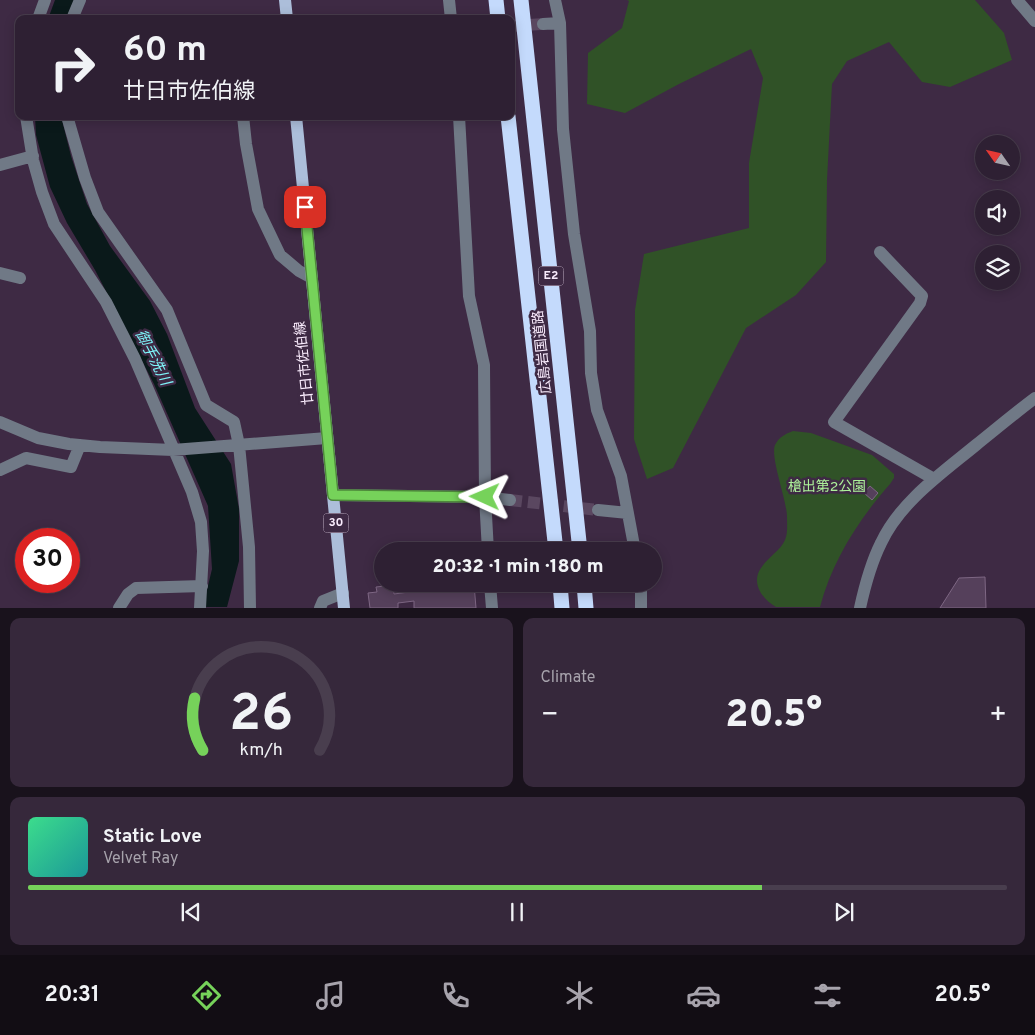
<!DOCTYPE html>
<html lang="en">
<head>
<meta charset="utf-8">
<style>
  body { margin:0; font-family:Overpass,"Noto Sans JP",sans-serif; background:#36283b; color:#f1f3f6; height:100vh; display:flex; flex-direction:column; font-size:19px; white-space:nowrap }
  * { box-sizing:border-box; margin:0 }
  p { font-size:16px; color:#a7a3ac }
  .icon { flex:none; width:28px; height:28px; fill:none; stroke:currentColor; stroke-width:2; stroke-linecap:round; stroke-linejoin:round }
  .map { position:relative; height:608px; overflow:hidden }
  .details { display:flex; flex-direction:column; gap:10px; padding:10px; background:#19121c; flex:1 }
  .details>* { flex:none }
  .guide { position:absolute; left:15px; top:15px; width:500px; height:105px; border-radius:10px; box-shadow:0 2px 12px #0003,0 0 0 1px #493e4e; background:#2e2033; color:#f1f3f6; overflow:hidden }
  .needle { width:32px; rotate:304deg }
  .fabs { position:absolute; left:975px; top:135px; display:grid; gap:10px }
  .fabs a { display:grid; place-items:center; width:45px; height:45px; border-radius:50%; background:#2e2033; box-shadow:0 2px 12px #0003,0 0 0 1px #493e4e; font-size:25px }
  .speed { position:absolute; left:15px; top:528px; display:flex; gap:10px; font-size:25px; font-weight:700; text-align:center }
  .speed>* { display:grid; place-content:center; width:65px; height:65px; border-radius:50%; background:#2e2033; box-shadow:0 2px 12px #0003,0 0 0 1px #493e4e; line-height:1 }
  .speed .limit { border:8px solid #d22; background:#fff; color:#111 }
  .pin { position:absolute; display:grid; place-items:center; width:42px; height:42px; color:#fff; margin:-21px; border-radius:10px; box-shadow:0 2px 8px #0006 }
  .me { position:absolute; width:55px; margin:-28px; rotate:271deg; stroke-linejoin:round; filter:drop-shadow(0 0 4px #0008) }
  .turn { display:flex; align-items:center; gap:18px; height:105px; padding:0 25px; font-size:22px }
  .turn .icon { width:65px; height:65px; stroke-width:2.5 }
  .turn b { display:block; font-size:35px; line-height:42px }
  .big { font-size:38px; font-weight:800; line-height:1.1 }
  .details .card { flex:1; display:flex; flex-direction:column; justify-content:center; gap:8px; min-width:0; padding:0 18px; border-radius:10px; background:#36283b }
  .details .dial { align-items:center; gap:0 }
  .dial svg { height:130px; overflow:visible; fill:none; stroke:#493e4e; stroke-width:7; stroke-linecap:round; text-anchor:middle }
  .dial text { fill:#f1f3f6; stroke:none }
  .song { display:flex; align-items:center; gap:15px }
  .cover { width:60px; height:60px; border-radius:8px; background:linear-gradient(135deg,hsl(150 70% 55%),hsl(180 70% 35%)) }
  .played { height:5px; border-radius:2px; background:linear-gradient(90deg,#76d25a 75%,#493e4e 75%) }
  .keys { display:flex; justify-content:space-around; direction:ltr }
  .heat { display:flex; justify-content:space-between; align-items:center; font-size:28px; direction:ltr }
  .details .tiles { flex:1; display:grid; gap:10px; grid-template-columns:1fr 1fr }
  .card:last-child { grid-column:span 2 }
  .trip { position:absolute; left:374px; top:542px; width:288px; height:50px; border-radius:25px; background:#2e2033; box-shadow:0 2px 12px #0003,0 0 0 1px #493e4e; font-weight:800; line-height:50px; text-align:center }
  .menu { display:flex; height:80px; justify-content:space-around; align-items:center; background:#120d14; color:#a7a3ac }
  .menu .icon { width:35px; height:35px }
  .menu .active { color:#76d25a }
  .menu b { font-size:22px; color:#f1f3f6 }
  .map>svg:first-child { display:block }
</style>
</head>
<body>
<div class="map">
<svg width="1035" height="608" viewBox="0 0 1035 608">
  <rect width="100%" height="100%" fill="#3e2a44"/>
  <path fill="#305227" d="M 627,0 L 975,0 L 1004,33 L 1012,60 L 950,87 L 922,82 L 889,42 L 847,61 L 832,84 L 827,180 L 826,262 L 796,295 L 746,328 L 673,468 L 647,479 L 634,439 L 635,310 L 644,254 L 749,228 L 749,163 L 763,78 L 751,49 L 679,84 L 625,113 L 587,104 L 588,53 L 622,28 L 629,1 Z
    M 793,431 L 811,433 L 872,455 L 894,474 L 894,478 L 890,484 C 859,519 832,561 820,607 L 776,607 C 767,602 757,592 757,580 C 757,563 779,554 785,540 C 788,533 787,524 787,517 C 787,500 770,458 775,445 C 779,437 785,434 793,431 Z"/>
  <path fill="#0a191a" d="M 55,0 L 74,0 L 66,19 L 48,19 Z
    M 35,116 L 61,116 L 71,156 L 87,204 L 110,246 L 150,301 L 167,334 L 195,408 L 231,464 L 239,509 L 239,561 L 227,607 L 203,607 L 212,569 L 208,506 L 154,384 L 95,270 L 67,223 L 50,187 L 36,135 Z"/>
  <path fill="#55405b" stroke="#7e6784" d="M 870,486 L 878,493 L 872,500 L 864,493 Z
    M 985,577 L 986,608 L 940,608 L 959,578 Z
    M 408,584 L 474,584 L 476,608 L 414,608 L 414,601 L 398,603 L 398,608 L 370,608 L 368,593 L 377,592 L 376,587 L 393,585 L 394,594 L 409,592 Z"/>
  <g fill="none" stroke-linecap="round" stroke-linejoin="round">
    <path stroke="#5a4760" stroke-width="12" stroke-dasharray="12 6" stroke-linecap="butt" d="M 511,26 L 543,24
      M 510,500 L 598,510"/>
    <path stroke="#707986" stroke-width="12" d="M 449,0 L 451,19
      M 555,0 L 560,23 L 563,129 L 574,234 L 590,331 L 591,373 L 597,410 L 621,476 L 635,551
      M 1017,0 L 1035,21
      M 38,19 L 45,0
      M 72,19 L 80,0
      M 543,24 L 560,23
      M 26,116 L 33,160 L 42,192 L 54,224 L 106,302 L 135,359 L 192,492 L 201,522 L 203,551 L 200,608
      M 67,116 L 85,178 L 98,212 L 167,310 L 206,405 L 234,422 L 239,445 L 249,547 L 250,608
      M 243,116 L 246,144 L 258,209 L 280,255 L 299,271 L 312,278
      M 459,116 L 469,296 L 484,365 L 485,497 L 488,551
      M 0,165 L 33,156
      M 880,252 L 922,296 L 920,303 L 834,422 L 934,479
      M 0,273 L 20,278
      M 0,422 L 38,438 L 69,444 L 100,447 L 173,450 L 327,438
      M 0,470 L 26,458 L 71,467 L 80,445
      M 333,495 L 485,497 L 510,500
      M 598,510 L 628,513
      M 490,584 L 492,608
      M 641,584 L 641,608
      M 119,608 L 128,594 L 136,588 L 202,586
      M 320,608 L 323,601 L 343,593
      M 860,608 C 865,585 871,563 881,543 C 900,502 942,473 976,445 C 996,429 1015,413 1035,398"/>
    <path stroke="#acbeda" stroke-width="12" d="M 285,0 L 287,19
      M 296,116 L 344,608"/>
    <path stroke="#c4dafc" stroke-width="15" d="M 496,0 L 498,19
      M 521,0 L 580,551
      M 508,116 L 556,551
      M 560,584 L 562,608
      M 584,584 L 586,608"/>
  </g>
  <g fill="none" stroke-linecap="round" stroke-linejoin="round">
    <defs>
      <path id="route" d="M 305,207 L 333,495 L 485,497"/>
    </defs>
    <use href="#route" stroke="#4d883a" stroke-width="12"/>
    <use href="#route" stroke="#76d25a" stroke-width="9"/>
  </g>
  <g text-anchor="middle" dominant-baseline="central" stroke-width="5" stroke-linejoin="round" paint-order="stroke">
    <g fill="#3e2a44" stroke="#c2b2c6" stroke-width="1">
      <rect x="538.5" y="266.5" width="25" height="19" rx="4"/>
      <rect x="323.5" y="513.5" width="25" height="19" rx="4"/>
    </g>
    <g font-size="12" font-weight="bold" fill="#faecfd">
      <text x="551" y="276">E2</text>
      <text x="336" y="523">30</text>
    </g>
    <g font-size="14" fill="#faecfd" stroke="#3e2a44">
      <text transform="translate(543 352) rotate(-96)">広島岩国道路</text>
      <text transform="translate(305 363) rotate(-96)">廿日市佐伯線</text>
    </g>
    <g font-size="14" fill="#adf19a" stroke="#3e2a44">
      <text x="827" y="487">槍出第2公園</text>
    </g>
    <g font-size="15" font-style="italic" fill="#7ef4f9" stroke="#3e2a44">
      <text transform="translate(152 358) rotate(63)">御手洗川</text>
    </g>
  </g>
</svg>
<div class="fabs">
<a><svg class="needle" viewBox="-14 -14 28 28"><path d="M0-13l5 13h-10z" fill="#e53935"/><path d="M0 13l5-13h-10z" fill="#a7a3ac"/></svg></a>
<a><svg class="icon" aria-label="sound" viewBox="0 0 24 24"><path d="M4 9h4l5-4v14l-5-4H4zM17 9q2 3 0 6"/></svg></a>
<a><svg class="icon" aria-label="layers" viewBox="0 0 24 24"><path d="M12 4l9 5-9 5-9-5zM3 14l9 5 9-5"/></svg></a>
</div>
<div class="speed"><div class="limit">30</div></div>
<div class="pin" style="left:305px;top:207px;background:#d93025"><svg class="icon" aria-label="arrive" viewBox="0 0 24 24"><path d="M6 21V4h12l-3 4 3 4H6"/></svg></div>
<svg class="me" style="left:485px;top:497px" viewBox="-20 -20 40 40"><path d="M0-17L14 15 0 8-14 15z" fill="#76d25a" stroke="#fff" stroke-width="4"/></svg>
<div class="trip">20:32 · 1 min · 180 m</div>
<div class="guide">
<div class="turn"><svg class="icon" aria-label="right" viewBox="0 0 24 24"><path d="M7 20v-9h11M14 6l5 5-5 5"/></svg><div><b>60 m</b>廿日市佐伯線</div></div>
</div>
</div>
<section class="details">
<div class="tiles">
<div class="card dial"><svg viewBox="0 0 100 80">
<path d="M14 69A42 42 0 1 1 86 69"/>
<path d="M14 69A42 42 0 0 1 9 37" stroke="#76d25a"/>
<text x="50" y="56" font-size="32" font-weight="700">26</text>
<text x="50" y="72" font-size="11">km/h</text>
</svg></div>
<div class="card"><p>Climate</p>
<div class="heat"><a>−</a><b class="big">20.5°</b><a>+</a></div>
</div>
<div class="card">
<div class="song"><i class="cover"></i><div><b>Static Love</b><p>Velvet Ray</p></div></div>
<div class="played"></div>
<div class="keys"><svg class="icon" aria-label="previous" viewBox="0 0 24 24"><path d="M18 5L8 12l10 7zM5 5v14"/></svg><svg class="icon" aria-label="pause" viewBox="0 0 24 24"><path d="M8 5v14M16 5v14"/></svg><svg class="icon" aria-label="next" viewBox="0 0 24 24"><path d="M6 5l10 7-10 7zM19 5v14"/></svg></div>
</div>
</div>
</section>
<nav class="menu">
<b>20:31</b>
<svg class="icon active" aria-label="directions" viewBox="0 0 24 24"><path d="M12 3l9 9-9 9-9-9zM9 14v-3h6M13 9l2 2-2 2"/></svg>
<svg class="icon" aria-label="music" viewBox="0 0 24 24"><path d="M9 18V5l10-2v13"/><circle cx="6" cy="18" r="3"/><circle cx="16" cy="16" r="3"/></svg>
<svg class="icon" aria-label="phone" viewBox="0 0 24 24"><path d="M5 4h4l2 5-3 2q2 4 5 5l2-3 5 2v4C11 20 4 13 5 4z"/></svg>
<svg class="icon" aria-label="climate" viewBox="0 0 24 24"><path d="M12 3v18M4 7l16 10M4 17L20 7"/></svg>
<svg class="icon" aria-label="car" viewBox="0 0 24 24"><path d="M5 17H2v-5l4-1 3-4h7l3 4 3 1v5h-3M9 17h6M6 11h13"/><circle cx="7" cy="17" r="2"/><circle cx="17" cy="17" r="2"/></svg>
<svg class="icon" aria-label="filters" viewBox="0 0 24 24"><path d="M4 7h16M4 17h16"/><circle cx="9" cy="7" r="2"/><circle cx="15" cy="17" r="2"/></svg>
<b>20.5°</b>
</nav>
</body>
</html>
